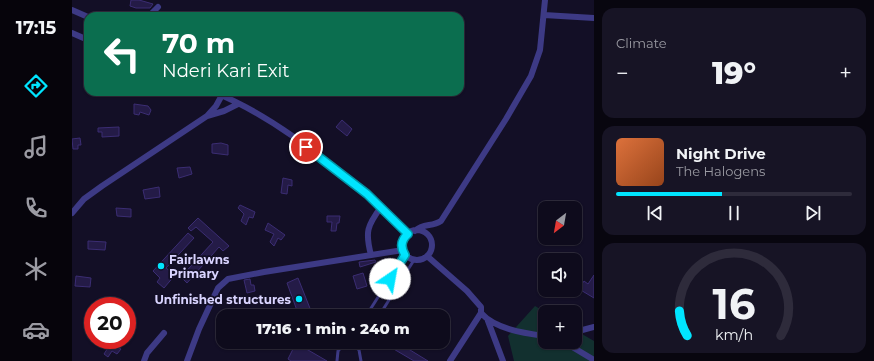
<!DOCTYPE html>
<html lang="en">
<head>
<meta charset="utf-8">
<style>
  body { margin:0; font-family:Montserrat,sans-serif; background:#171425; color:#f1f3f6; height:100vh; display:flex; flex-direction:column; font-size:15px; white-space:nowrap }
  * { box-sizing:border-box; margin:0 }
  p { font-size:13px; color:#9b9ba3 }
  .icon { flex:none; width:22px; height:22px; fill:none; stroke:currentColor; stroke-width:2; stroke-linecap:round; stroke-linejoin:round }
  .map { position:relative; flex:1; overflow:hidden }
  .side { display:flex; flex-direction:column; gap:8px; padding:8px; background:#08060f; width:280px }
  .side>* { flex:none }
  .top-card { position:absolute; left:12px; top:12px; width:380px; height:84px; border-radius:12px; box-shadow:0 1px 3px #0004,0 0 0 1px #2e2b3b; background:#0b6e4f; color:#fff; overflow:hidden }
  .needle { width:26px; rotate:211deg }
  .buttons { position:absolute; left:466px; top:201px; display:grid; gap:8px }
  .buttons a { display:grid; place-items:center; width:44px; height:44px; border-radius:8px; background:#0e0b1c; box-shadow:0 1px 3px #0004,0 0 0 1px #2e2b3b; font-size:20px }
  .speed { position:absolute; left:12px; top:297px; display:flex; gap:8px; font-size:20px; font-weight:700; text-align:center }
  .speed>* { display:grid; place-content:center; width:52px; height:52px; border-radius:50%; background:#0e0b1c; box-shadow:0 1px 3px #0004,0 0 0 1px #2e2b3b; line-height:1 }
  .speed .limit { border:6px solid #d22; background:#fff; color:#111 }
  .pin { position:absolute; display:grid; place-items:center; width:34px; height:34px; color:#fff; margin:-17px; border:2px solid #fff; border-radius:50%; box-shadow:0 1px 4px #0007 }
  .me { position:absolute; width:44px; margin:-22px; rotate:33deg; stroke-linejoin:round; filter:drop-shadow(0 0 3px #0008) }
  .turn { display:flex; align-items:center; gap:14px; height:84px; padding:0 12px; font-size:18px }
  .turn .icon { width:52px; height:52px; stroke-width:2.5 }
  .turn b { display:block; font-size:28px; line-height:34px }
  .big { font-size:30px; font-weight:800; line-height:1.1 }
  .side .card { flex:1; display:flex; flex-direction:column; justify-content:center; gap:6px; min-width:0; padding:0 14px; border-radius:12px; background:#171425 }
  .side .dial { align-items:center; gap:0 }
  .dial svg { height:104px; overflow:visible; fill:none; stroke:#2e2b3b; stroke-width:7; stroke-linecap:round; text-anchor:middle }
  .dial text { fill:#f1f3f6; stroke:none }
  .song { display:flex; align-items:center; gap:12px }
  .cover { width:48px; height:48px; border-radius:6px; background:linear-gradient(135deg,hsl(20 70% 55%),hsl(20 70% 35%)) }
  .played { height:4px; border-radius:2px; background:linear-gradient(90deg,#00e5ff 45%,#2e2b3b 45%) }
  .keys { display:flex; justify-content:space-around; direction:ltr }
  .heat { display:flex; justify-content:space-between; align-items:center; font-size:22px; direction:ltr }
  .trip { position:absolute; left:144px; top:309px; width:234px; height:40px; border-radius:12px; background:#0e0b1c; box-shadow:0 1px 3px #0004,0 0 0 1px #2e2b3b; font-weight:800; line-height:40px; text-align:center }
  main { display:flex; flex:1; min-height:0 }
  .menu { display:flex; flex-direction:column; width:72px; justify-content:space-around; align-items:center; background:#06040b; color:#9b9ba3 }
  .menu .icon { width:28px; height:28px }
  .menu .selected { color:#00e5ff }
  .menu b { font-size:18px; color:#f1f3f6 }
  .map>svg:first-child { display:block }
</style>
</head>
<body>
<main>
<nav class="menu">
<b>17:15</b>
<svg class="icon selected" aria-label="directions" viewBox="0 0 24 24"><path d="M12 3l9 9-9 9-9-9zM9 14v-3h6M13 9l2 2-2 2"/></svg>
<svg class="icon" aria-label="music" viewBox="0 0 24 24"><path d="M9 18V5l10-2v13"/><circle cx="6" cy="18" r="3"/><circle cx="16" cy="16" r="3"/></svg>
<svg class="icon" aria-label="phone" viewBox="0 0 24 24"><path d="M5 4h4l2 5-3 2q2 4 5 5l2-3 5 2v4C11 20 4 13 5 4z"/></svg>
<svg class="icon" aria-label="climate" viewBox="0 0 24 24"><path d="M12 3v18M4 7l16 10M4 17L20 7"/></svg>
<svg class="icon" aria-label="car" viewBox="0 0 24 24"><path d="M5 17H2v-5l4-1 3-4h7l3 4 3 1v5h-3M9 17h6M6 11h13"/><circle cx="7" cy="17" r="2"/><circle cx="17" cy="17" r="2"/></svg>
</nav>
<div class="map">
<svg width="522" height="361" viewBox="0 0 522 361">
  <rect width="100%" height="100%" fill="#130f26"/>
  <path fill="#12302f" d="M 463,306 L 473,312 L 473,342 L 503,342 L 503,330 L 522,341 L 522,361 L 442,361 L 436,336 Z"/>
  <path fill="#241b47" stroke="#3b2d73" d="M 59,0 L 67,0 L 81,4 L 78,8 L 64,8 L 58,6 Z
    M 62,104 L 76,106 L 79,110 L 77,115 L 68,112 L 67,115 L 62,114 Z
    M 270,120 L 280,129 L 275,136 L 264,127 Z
    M 47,127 L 47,136 L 30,137 L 30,132 L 26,132 L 26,128 Z
    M 8,138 L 9,145 L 6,145 L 6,149 L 1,149 L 0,139 Z
    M 149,143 L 156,145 L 156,155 L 140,153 L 140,144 Z
    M 118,167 L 120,174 L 107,178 L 105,168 Z
    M 211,178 L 220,180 L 220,186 L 216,185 L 215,194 L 209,193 Z
    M 87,187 L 88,197 L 73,199 L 71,190 Z
    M 168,205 L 183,212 L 181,218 L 177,217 L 174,225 L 169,221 L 172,214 L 166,208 Z
    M 44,208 L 59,209 L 59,217 L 45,216 Z
    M 255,216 L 268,216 L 267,223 L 265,223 L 264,231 L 259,231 L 260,222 L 255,222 Z
    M 126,218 L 157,246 L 151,251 L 147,247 L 115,283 L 109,277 L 141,242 L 124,227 L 119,231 L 116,228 Z
    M 196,223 L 213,235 L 209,240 L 206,238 L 202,246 L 198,242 L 202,234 L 193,230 Z
    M 116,233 L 122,238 L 94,268 L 103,275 L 92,288 L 85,282 L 88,278 L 81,271 Z
    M 16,241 L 34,242 L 33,250 L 16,249 Z
    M 303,260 L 304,262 L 288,267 L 287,262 Z
    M 291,273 L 295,286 L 285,289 L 281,276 Z
    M 522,275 L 522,298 L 507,289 L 512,281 L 516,284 Z
    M 4,276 L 19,278 L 18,287 L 3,286 Z
    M 226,278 L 241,316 L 227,316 L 215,283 Z
    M 178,279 L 179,285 L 182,285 L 183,291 L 175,293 L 172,280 Z
    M 41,340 L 47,340 L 43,346 L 49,349 L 45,354 L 40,351 L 36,357 L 32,354 Z
    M 324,342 L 325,342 L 356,361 L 342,361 L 320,348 Z
    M 224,343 L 255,361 L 219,361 L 216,359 Z"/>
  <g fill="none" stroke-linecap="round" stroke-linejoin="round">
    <path stroke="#3d3a85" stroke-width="3" d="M 294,316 L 333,255
      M 307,316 L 342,260
      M 287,350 L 291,342
      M 265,361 L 266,351 C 272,343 280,343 287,350 L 289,361"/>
    <path stroke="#3d3a85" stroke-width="6" d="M 0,10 L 16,17
      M 472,15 L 522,18
      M 77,16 L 86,7
      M 0,33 L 16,40
      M 142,92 C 198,115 248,155 294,193 C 309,206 321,222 336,234
      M 150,95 L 144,106 L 135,116 L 152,111 L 166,104
      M 0,213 L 12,199 L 30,186 L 135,116
      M330 245a15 15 0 1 1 30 0a15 15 0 1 1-30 0Z
      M 343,231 C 351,223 360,227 369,221 L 434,119 L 459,76 L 468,50 L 473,0
      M 299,255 C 293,232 295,226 309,207
      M 355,256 L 395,291 L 409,307 L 409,313 L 378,361
      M 409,313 C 423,329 452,333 473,336
      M 416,321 L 431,361
      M 503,332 L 522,327
      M 492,342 L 522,360
      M 72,361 L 75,353 L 92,333
      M 115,361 L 127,329 L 146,288 L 156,279 L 192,272 L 331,250"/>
  </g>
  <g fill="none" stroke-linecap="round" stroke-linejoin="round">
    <defs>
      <path id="route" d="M 234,147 L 295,194 L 336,234 C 329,240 328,247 333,255 L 318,279"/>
    </defs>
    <use href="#route" stroke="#0095a6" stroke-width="10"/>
    <use href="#route" stroke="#00e5ff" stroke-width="7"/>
  </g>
  <g fill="#00e5ff" stroke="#130f26" stroke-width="1.5">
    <circle cx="89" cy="266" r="4"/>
    <circle cx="227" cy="299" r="4"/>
  </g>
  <g text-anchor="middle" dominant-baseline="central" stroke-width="3.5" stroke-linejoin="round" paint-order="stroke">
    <g font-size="12" font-weight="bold" fill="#d9d4ff" stroke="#130f26" text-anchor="start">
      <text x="97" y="259">Fairlawns<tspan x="97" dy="14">Primary</tspan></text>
      <text x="219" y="299" text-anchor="end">Unfinished structures</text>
    </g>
  </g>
</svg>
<div class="buttons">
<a><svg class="needle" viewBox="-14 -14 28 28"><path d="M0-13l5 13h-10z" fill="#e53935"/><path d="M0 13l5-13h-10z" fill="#9b9ba3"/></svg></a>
<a><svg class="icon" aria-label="sound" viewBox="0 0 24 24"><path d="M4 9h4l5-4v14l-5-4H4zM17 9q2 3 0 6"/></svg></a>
<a>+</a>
</div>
<div class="speed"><div class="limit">20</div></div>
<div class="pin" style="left:234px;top:147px;background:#d93025"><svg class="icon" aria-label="arrive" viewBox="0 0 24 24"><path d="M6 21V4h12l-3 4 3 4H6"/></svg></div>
<svg class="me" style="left:318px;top:279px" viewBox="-20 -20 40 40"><circle r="19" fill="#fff"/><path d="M0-13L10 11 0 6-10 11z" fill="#00e5ff"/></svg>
<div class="trip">17:16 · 1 min · 240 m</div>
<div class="top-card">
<div class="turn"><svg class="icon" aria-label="left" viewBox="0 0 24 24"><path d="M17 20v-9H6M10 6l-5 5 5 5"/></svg><div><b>70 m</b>Nderi Kari Exit</div></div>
</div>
</div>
<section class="side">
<div class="card"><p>Climate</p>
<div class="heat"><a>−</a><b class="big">19°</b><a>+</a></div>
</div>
<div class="card">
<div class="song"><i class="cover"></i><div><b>Night Drive</b><p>The Halogens</p></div></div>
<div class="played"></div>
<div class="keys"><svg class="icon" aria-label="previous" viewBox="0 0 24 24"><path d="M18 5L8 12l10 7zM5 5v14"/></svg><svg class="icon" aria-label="pause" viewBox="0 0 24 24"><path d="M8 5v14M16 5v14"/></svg><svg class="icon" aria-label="next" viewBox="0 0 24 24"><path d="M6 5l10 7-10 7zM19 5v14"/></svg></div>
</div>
<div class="card dial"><svg viewBox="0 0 100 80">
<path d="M14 69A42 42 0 1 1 86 69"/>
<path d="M14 69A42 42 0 0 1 8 50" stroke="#00e5ff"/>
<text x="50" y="56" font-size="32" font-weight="700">16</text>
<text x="50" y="72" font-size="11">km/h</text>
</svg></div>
</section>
</main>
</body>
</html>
